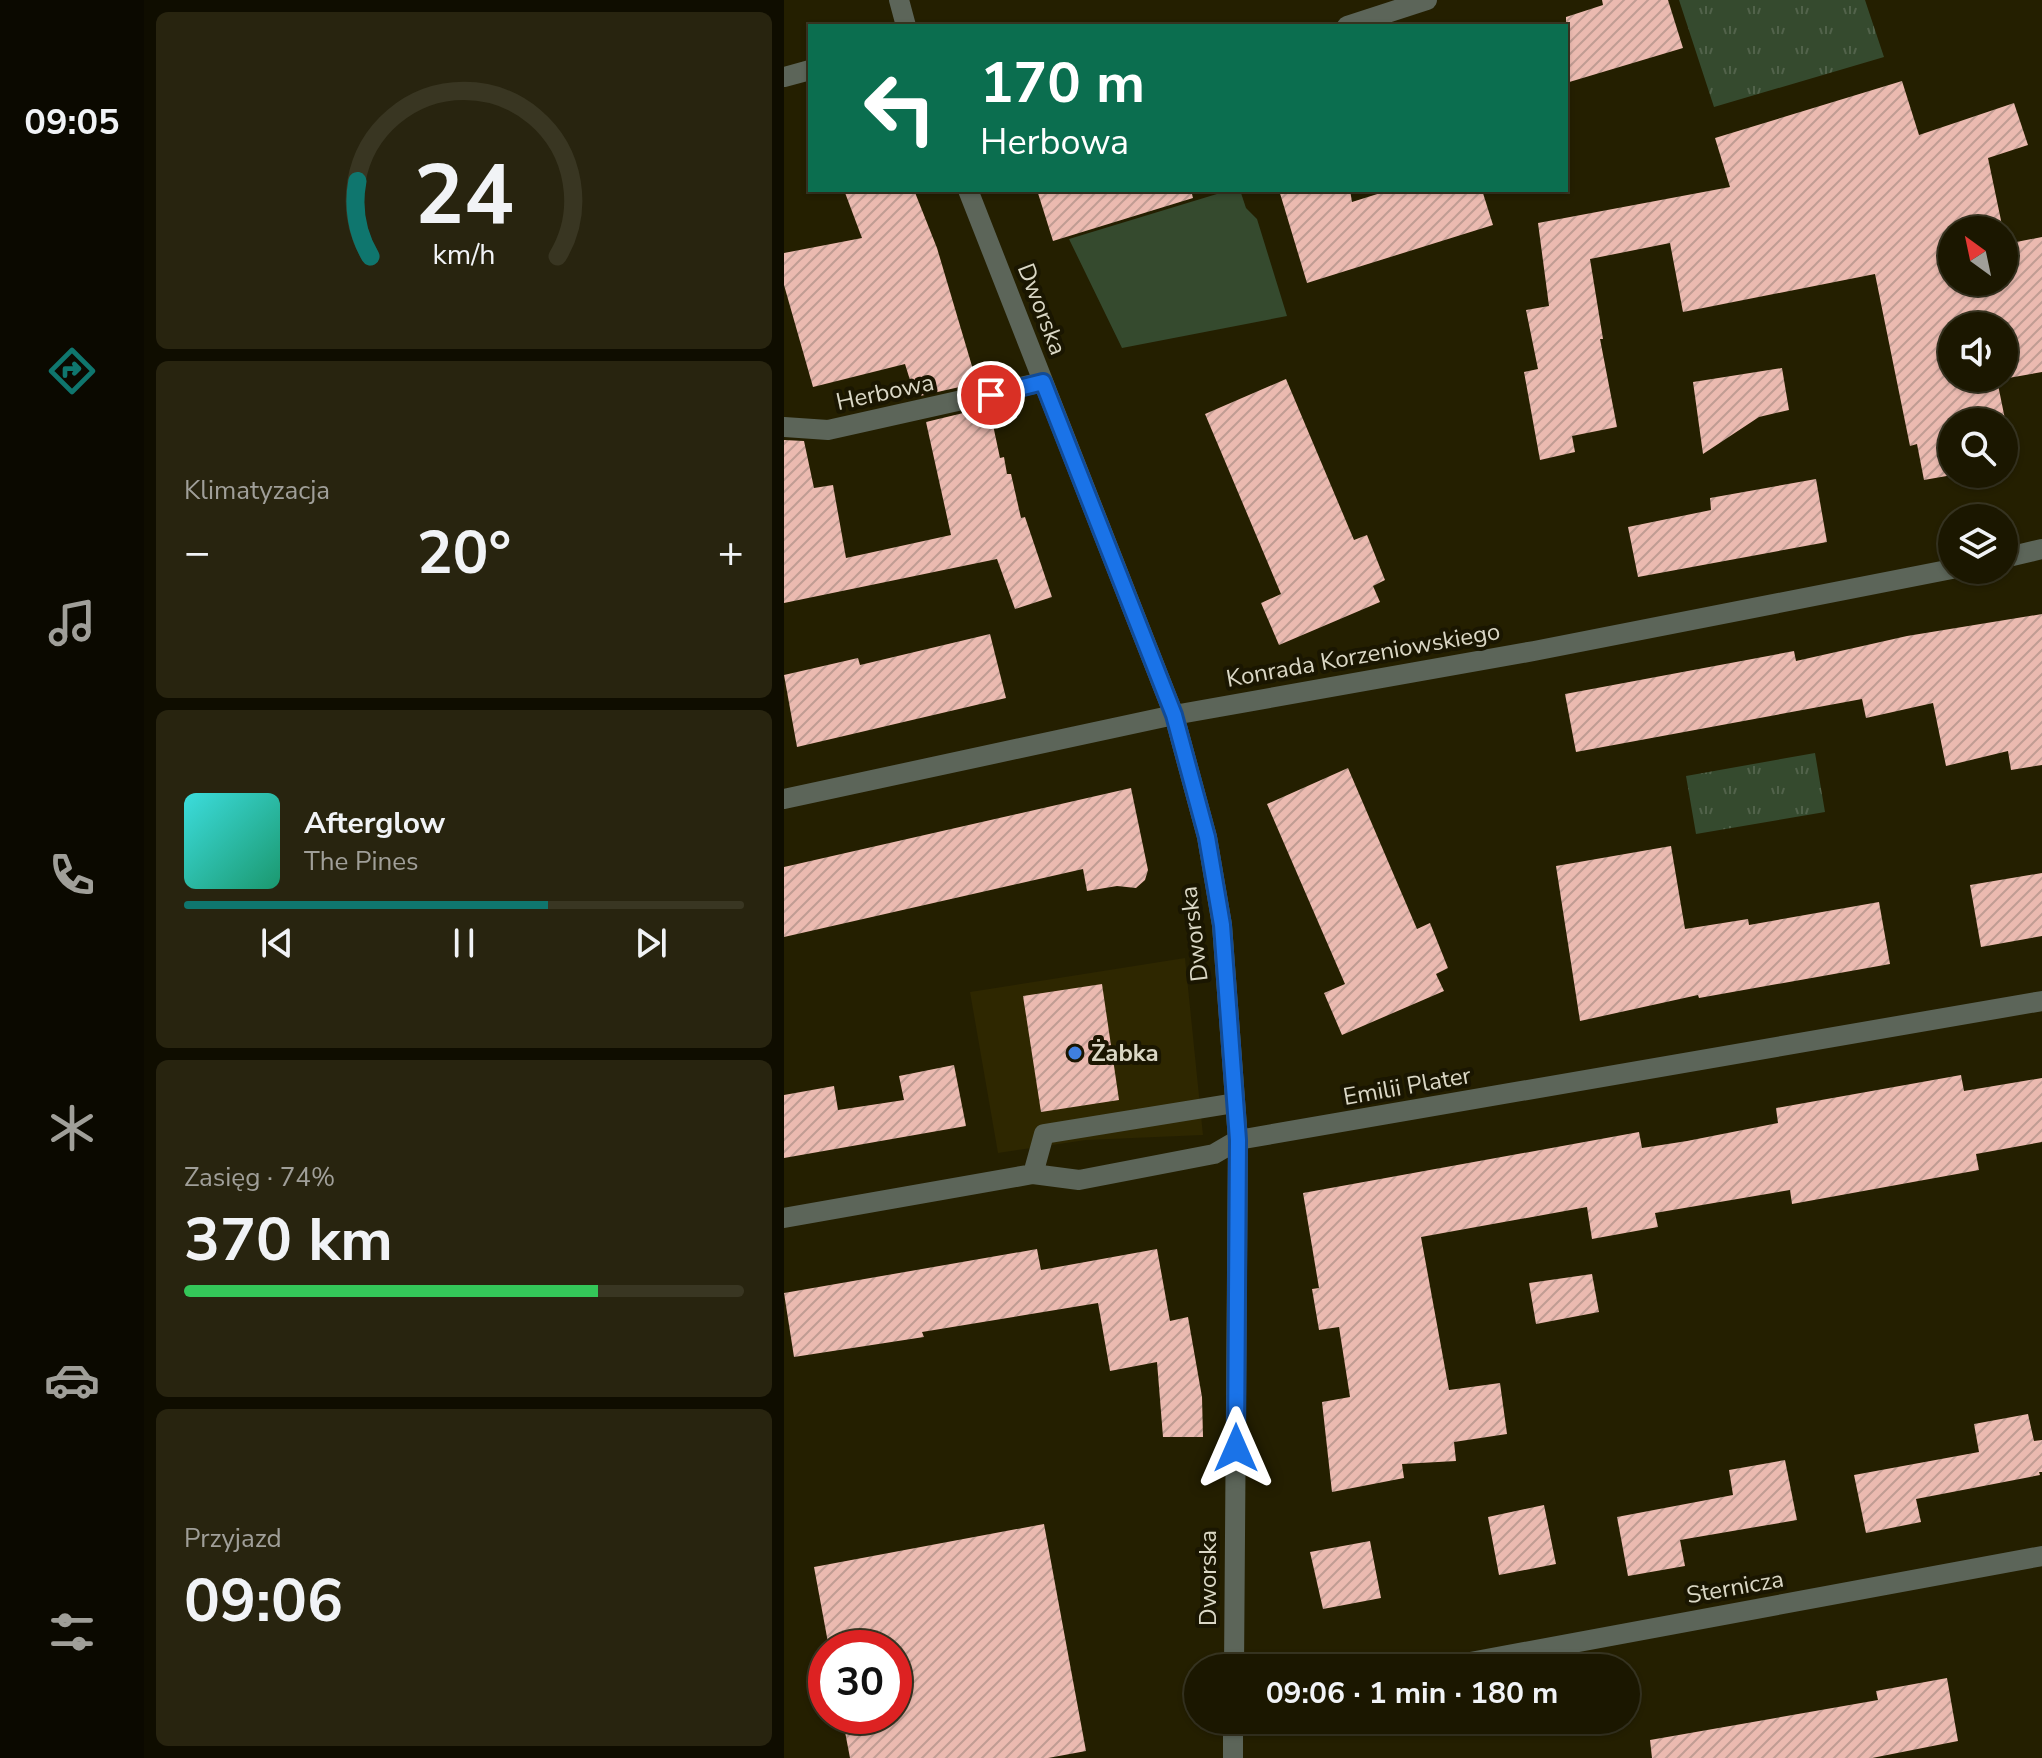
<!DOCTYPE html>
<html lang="pl">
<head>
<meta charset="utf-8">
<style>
  body { margin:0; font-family:"Nunito Sans",sans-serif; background:#28240f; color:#f1f3f6; height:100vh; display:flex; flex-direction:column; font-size:30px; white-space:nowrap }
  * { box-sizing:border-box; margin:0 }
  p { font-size:26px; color:#a09f99 }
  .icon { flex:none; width:44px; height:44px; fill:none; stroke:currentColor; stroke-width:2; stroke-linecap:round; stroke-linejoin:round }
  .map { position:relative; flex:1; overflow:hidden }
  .panel { display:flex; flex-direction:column; gap:12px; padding:12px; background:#0f0d00; width:640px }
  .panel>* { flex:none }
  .guide { position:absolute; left:24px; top:24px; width:760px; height:168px; border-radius:0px; box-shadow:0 2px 6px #0004,0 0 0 2px #393622; background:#0b6e4f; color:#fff; overflow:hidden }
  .needle { width:52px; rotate:327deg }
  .fabs { position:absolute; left:1154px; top:216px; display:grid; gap:16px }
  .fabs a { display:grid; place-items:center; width:80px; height:80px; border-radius:50%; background:#1b1700; box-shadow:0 2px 6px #0004,0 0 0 2px #393622; font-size:40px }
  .speed { position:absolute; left:24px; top:1630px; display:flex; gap:16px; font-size:40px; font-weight:700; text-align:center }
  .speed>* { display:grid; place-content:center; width:104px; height:104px; border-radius:50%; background:#1b1700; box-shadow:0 2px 6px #0004,0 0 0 2px #393622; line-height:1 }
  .speed .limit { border:12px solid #d22; background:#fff; color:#111 }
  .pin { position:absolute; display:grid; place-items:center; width:68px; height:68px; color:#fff; margin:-34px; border:4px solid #fff; border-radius:50%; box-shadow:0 2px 8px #0007 }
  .me { position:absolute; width:88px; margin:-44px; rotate:0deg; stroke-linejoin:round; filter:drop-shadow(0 0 6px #0008) }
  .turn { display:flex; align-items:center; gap:28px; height:168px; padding:0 40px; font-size:36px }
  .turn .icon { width:104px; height:104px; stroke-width:2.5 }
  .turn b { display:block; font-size:56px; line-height:68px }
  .big { font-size:60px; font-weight:700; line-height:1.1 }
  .panel .card { flex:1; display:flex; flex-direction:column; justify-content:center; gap:12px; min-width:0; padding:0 28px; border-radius:12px; background:#28240f }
  .panel .dial { align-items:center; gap:0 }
  .dial svg { height:208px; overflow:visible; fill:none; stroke:#393622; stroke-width:7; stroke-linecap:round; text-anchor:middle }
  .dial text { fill:#f1f3f6; stroke:none }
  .song { display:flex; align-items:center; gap:24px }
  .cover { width:96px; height:96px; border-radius:12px; background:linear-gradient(135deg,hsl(180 70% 55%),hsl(160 70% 35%)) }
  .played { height:8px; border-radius:4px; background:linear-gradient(90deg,#0f766e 65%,#393622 65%) }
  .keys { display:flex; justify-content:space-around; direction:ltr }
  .heat { display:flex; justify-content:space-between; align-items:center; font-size:44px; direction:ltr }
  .charge { height:12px; border-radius:6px; background:linear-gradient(90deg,#34c759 74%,#393622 0) }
  .trip { position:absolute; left:400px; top:1654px; width:456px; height:80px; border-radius:40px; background:#1b1700; box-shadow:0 2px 6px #0004,0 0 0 2px #393622; font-weight:700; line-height:80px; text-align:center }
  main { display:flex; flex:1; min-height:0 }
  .dock { display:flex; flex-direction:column; width:144px; justify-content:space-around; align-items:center; background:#0b0900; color:#a09f99 }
  .dock .icon { width:56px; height:56px }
  .dock .selected { color:#0f766e }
  .dock b { font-size:36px; color:#f1f3f6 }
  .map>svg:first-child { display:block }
</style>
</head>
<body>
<main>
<nav class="dock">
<b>09:05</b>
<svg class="icon selected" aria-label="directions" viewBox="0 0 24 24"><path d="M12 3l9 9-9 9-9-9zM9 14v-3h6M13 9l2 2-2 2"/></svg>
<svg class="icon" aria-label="music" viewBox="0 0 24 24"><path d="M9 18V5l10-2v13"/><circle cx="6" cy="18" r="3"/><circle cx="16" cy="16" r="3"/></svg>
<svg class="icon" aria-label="phone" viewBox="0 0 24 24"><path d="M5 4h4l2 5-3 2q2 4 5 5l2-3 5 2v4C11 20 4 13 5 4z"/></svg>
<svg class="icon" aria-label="climate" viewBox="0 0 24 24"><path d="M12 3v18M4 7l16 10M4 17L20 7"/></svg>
<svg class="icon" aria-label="car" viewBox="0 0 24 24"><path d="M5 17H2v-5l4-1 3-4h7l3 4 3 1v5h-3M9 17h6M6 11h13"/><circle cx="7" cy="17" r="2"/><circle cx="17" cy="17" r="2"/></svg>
<svg class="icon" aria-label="filters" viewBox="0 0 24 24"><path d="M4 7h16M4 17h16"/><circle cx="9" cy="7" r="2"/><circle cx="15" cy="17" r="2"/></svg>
</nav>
<section class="panel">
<div class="card dial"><svg viewBox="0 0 100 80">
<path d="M14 69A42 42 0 1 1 86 69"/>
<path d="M14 69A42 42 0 0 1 9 40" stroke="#0f766e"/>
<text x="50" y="56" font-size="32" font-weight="700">24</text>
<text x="50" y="72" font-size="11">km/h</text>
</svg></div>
<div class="card"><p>Klimatyzacja</p>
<div class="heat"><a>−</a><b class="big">20°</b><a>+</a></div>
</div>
<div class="card">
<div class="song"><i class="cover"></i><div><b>Afterglow</b><p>The Pines</p></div></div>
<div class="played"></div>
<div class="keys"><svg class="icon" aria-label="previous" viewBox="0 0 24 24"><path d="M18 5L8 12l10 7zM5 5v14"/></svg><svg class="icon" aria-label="pause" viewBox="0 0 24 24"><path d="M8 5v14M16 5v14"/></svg><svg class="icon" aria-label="next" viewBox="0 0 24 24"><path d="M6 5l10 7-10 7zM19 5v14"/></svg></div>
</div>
<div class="card"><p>Zasięg · 74%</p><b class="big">370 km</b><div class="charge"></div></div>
<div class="card"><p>Przyjazd</p><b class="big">09:06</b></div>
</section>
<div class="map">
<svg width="1258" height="1758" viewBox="0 0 1258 1758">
  <defs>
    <pattern id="park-tufts" width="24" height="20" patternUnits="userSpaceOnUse" patternTransform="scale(2)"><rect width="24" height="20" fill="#354a2e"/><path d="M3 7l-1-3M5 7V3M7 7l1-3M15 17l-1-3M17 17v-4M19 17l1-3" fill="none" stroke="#52634b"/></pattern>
    <pattern id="building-hatch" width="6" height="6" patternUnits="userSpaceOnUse" patternTransform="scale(2)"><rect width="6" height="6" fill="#ebbab0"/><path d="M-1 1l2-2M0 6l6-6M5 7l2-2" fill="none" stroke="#c09c93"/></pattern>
  </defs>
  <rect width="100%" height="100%" fill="#241f00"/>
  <path fill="#2e2700" d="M 401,958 L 419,1135 L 302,1140 L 214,1153 L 186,992 Z"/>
  <path fill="url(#park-tufts)" d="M 895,0 L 1081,0 L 1100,57 L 930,107 Z
    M 1031,753 L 1041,812 L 912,834 L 902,776 Z"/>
  <path fill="#354a2e" d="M 446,190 L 456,190 L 462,208 L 473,219 L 503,316 L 338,348 L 285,239 Z"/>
  <path fill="url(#building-hatch)" fill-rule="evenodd" d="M 818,0 L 884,0 L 899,48 L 782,83 L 782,17 L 819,5 Z
    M 1118,81 L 1135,135 L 1230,103 L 1244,145 L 1204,158 L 1219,230 L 1168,230 L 1168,282 L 1220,282 L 1220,237 L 1222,244 L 1258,237 L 1258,372 L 1213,380 L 1230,463 L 1220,465 L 1220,422 L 1168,422 L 1168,474 L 1174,474 L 1140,480 L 1133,444 L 1126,446 L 1091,274 L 899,312 L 886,243 L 806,259 L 819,339 L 816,339 L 833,427 L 788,436 L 791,452 L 756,460 L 740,372 L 754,369 L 742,310 L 765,306 L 754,223 L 946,187 L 931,138 ZM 1168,326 L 1220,326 L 1220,378 L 1168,378 Z
    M 60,190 L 130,190 L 153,248 L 193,383 L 136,396 L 135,392 L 130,393 L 121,364 L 29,387 L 0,285 L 0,253 L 78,238 Z
    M 253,190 L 407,190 L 409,198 L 269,241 Z
    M 495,190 L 566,190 L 568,202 L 606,190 L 698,190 L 709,225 L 523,283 Z
    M 998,368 L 1005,410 L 975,417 L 919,454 L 909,382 Z
    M 502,379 L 570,540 L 583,535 L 601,580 L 589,586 L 596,602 L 495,645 L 477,603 L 497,594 L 421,414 Z
    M 200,408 L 205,426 L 209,425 L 216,458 L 220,457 L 223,474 L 227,474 L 237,518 L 241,517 L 268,597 L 231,609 L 213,559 L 0,603 L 0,440 L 20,441 L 30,488 L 49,485 L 62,558 L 167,535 L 142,422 Z
    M 1032,479 L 1043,542 L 854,577 L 844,527 L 927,510 L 926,498 Z
    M 1258,614 L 1258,765 L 1227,770 L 1224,751 L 1162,766 L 1149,703 L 1082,718 L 1078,699 L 792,752 L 781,694 L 1010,651 L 1012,661 L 1123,636 Z
    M 206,634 L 222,698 L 13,747 L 0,675 L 74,658 L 76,665 Z
    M 564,768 L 633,929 L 646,923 L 664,968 L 652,974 L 660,991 L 558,1035 L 540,993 L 561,984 L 483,804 Z
    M 347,788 L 364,870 L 361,880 L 352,888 L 333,886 L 303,891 L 299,869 L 0,937 L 0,867 Z
    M 887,846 L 901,929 L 964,919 L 965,925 L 1095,902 L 1106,964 L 915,998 L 914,995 L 796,1021 L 772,866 Z
    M 1258,873 L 1258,936 L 1197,947 L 1186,885 Z
    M 318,984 L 335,1100 L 257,1112 L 239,996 Z
    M 170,1065 L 182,1126 L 0,1158 L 0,1095 L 50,1086 L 54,1110 L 120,1100 L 115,1076 Z
    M 1177,1075 L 1180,1091 L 1258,1078 L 1258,1142 L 1192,1154 L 1195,1170 L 1008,1204 L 1006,1190 L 871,1213 L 874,1227 L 808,1239 L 803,1207 L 637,1237 L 665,1390 L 716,1383 L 723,1434 L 670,1442 L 672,1461 L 618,1464 L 620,1478 L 548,1492 L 538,1402 L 566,1397 L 555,1327 L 535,1330 L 528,1289 L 535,1288 L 519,1193 L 855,1132 L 858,1148 L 903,1141 L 994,1123 L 992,1108 Z
    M 253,1249 L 257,1270 L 373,1249 L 386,1321 L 404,1317 L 418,1397 L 419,1437 L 379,1437 L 373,1362 L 326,1371 L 314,1303 L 138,1332 L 140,1337 L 10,1357 L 0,1293 Z
    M 808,1274 L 815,1312 L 752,1324 L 745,1283 Z
    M 1244,1414 L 1250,1441 L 1258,1440 L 1258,1472 L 1255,1472 L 1256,1475 L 1132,1499 L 1137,1522 L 1082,1533 L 1070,1475 L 1195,1452 L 1190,1424 Z
    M 1001,1460 L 1013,1520 L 896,1540 L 901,1566 L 844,1576 L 833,1517 L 949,1495 L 945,1470 Z
    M 760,1505 L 772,1564 L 715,1575 L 704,1517 Z
    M 260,1524 L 302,1751 L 264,1758 L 66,1758 L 58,1716 L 110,1716 L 110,1648 L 45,1648 L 30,1567 Z
    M 586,1541 L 597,1598 L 539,1609 L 526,1552 Z
    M 1163,1678 L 1174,1741 L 1088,1758 L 868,1758 L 866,1740 L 1094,1700 L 1092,1691 Z"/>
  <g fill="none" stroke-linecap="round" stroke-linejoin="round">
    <path stroke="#5c6559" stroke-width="20" d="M 115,0 L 122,26
      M 563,26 L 643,0
      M 0,77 L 26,70
      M 184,190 L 390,715 L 423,837 L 438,925 L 454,1140 L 450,1668
      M 0,427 L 44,430 L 259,382
      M 1220,558 L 1258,549
      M 0,799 L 390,715 L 750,651 L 1168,569
      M 249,1174 L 260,1134 L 451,1103
      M 0,1218 L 249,1174 L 295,1180 L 430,1154 L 454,1140 L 1258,1001
      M 654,1668 L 1258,1556
      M 449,1758 L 449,1720"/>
  </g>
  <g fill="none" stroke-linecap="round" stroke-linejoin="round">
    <defs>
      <path id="route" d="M 207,395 L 259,382 L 390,715 L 423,837 L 438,925 L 454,1140 L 452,1448"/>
    </defs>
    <use href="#route" stroke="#114b97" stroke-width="20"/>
    <use href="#route" stroke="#1a73e8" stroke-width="14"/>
  </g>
  <circle fill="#3f7fe0" stroke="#1a1601" stroke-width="3" cx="291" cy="1053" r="8"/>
  <g text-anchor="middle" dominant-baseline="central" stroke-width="8" stroke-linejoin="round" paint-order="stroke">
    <g font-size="24" fill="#dad7c5" stroke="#1a1601">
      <text transform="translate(258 309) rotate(69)">Dworska</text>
      <text transform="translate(101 392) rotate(-12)">Herbowa</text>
      <text transform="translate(579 655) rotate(-10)">Konrada Korzeniowskiego</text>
      <text transform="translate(410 934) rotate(-97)">Dworska</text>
      <text transform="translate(623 1086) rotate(-10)">Emilii Plater</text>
      <text transform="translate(424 1578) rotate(-90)">Dworska</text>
      <text transform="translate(951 1587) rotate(-10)">Sternicza</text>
    </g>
    <g font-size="24" font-weight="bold" fill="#dad7c5" stroke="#1a1601" text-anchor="start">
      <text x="307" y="1053">Żabka</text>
    </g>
  </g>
</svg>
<div class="fabs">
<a><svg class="needle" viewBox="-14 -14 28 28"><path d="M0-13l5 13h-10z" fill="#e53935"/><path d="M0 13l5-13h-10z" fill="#a09f99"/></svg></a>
<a><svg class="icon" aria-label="sound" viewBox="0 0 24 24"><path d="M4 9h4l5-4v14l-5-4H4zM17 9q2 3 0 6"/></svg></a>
<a><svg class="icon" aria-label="search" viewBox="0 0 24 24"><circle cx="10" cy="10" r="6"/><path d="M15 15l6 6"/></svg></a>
<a><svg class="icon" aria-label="layers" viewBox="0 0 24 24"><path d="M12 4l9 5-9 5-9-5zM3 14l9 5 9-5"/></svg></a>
</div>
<div class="speed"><div class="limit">30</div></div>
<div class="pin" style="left:207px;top:395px;background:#d93025"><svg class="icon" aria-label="arrive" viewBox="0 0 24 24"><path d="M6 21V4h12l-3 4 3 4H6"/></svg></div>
<svg class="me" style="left:452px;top:1448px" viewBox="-20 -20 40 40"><path d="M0-17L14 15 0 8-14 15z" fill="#1a73e8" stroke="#fff" stroke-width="4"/></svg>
<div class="trip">09:06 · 1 min · 180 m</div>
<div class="guide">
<div class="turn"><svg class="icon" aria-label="left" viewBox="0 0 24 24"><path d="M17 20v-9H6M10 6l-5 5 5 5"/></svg><div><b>170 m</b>Herbowa</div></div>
</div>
</div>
</main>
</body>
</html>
